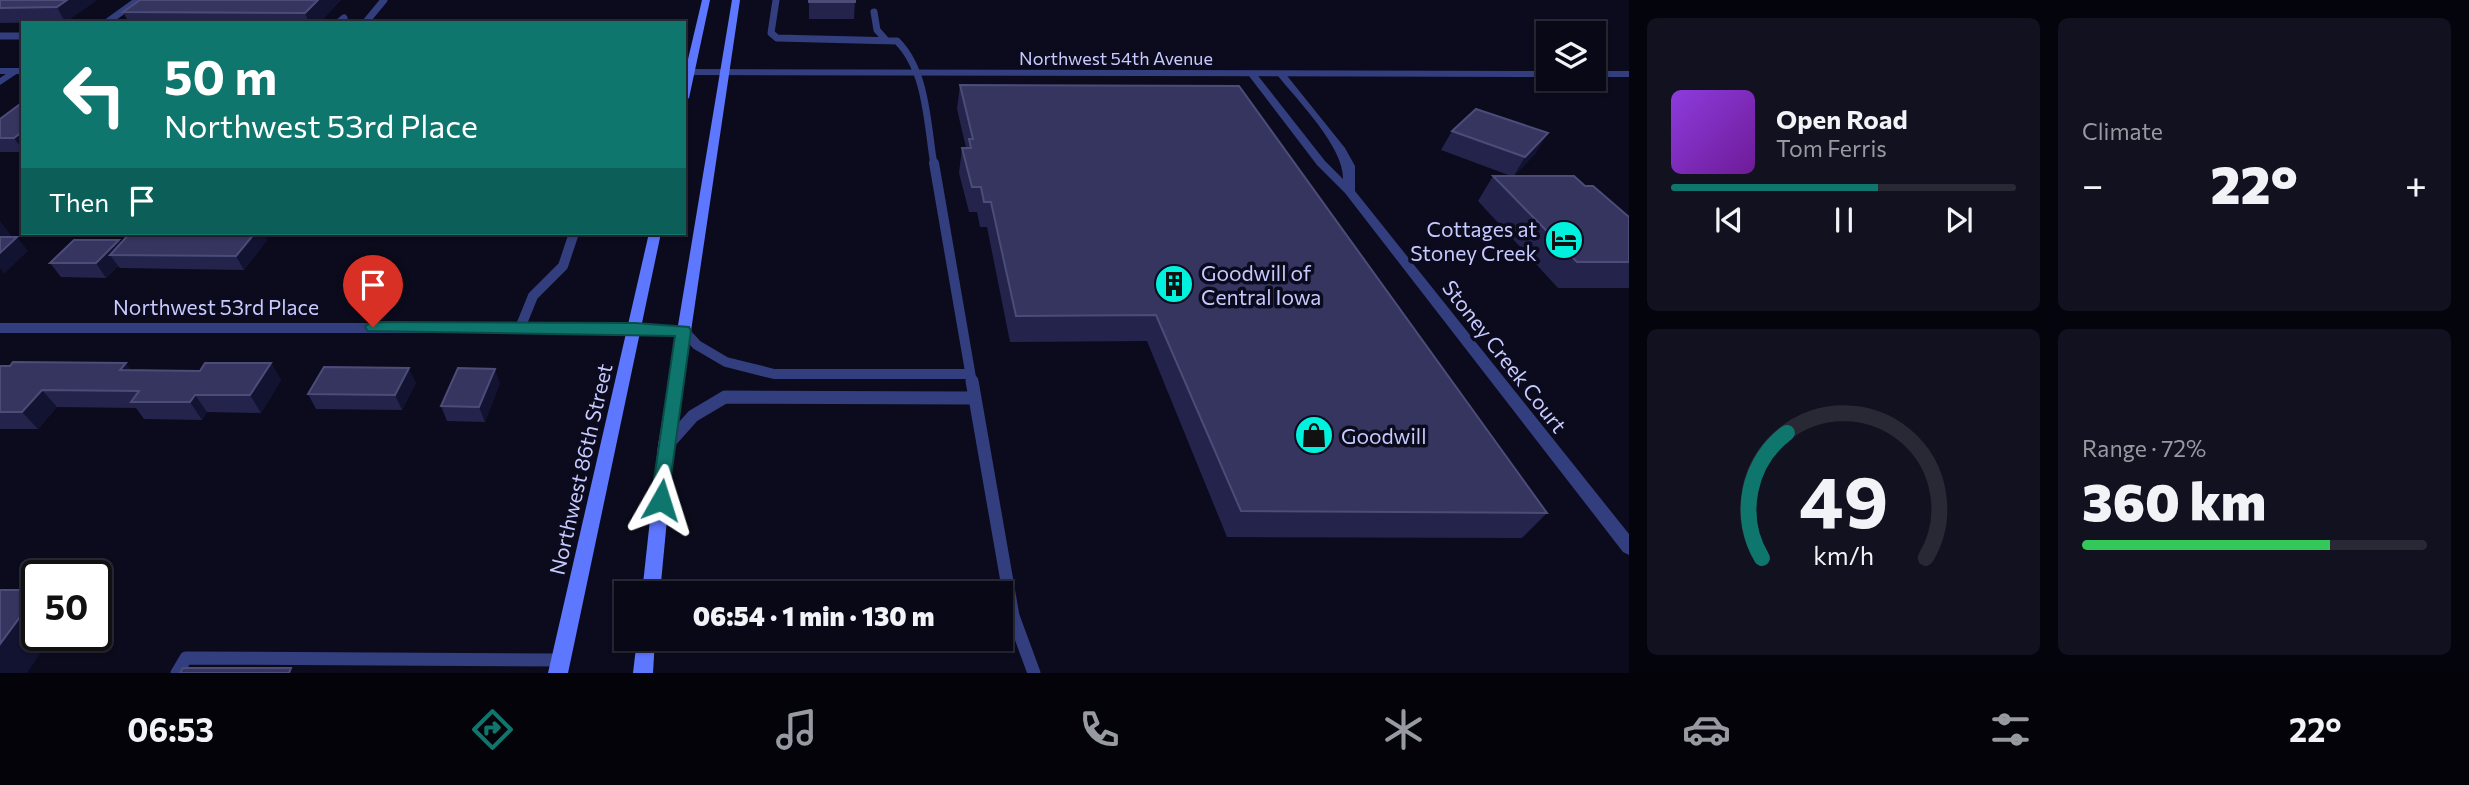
<!DOCTYPE html>
<html lang="en">
<head>
<meta charset="utf-8">
<style>
  body { margin:0; font-family:Commissioner,sans-serif; background:#11111f; color:#f1f3f6; height:100vh; display:flex; flex-direction:column; font-size:26px; white-space:nowrap }
  * { box-sizing:border-box; margin:0 }
  p { font-size:23px; color:#989aa1 }
  .icon { flex:none; width:38px; height:38px; fill:none; stroke:currentColor; stroke-width:2; stroke-linecap:round; stroke-linejoin:round }
  .map { position:relative; flex:1; overflow:hidden }
  .panel { display:flex; flex-direction:column; gap:18px; padding:18px; background:#04040c; width:840px }
  .panel>* { flex:none }
  .top-card { position:absolute; left:21px; top:21px; width:665px; height:214px; border-radius:0px; box-shadow:0 2px 5px #0004,0 0 0 2px #292935; background:#0f766e; color:#fff; overflow:hidden }
  .buttons { position:absolute; left:1536px; top:21px; display:grid; gap:14px }
  .buttons a { display:grid; place-items:center; width:70px; height:70px; border-radius:0px; background:#080816; box-shadow:0 2px 5px #0004,0 0 0 2px #292935; font-size:35px }
  .speed { position:absolute; left:21px; top:560px; display:flex; gap:14px; font-size:35px; font-weight:700; text-align:center }
  .speed>* { display:grid; place-content:center; width:91px; height:91px; border-radius:50%; background:#080816; box-shadow:0 2px 5px #0004,0 0 0 2px #292935; line-height:1 }
  .speed .limit { border:4px solid #111; border-radius:10px; background:#fff; color:#111 }
  .pin { position:absolute; display:grid; place-items:center; width:60px; height:60px; color:#fff; margin:-72px -30px; border-radius:50% 50% 50% 0; rotate:-45deg; box-shadow:0 0 7px #0007 }
  .pin .icon { rotate:45deg }
  .me { position:absolute; width:77px; margin:-38px; rotate:6deg; stroke-linejoin:round; filter:drop-shadow(0 0 5px #0008) }
  .turn { display:flex; align-items:center; gap:24px; height:147px; padding:0 28px; font-size:32px }
  .turn .icon { width:91px; height:91px; stroke-width:2.5 }
  .turn b { display:block; font-size:49px; line-height:60px }
  .then { display:flex; align-items:center; height:66px; padding:0 28px; background:#0003; gap:14px; font-size:26px }
  .big { font-size:52px; font-weight:800; line-height:1.1 }
  .panel .card { flex:1; display:flex; flex-direction:column; justify-content:center; gap:10px; min-width:0; padding:0 24px; border-radius:10px; background:#11111f }
  .panel .dial { align-items:center; gap:0 }
  .dial svg { height:182px; overflow:visible; fill:none; stroke:#292935; stroke-width:7; stroke-linecap:round; text-anchor:middle }
  .dial text { fill:#f1f3f6; stroke:none }
  .song { display:flex; align-items:center; gap:21px }
  .cover { width:84px; height:84px; border-radius:10px; background:linear-gradient(135deg,hsl(270 70% 55%),hsl(280 70% 35%)) }
  .played { height:7px; border-radius:4px; background:linear-gradient(90deg,#0f766e 60%,#292935 60%) }
  .keys { display:flex; justify-content:space-around; direction:ltr }
  .heat { display:flex; justify-content:space-between; align-items:center; font-size:38px; direction:ltr }
  .charge { height:10px; border-radius:5px; background:linear-gradient(90deg,#34c759 72%,#292935 0) }
  .panel .tiles { flex:1; display:grid; gap:18px; grid-template-columns:repeat(2,1fr) }
  .trip { position:absolute; left:614px; top:581px; width:399px; height:70px; border-radius:0px; background:#080816; box-shadow:0 2px 5px #0004,0 0 0 2px #292935; font-weight:800; line-height:70px; text-align:center }
  .dock { display:flex; height:112px; justify-content:space-around; align-items:center; background:#030309; color:#989aa1 }
  .dock .icon { width:49px; height:49px }
  .dock .active { color:#0f766e }
  .dock b { font-size:32px; color:#f1f3f6 }
  main { display:flex; flex:1; min-height:0 }
  .map>svg:first-child { display:block }
</style>
</head>
<body>
<main>
<div class="map">
<svg width="1629" height="673" viewBox="0 0 1629 673">
  <rect width="100%" height="100%" fill="#0b0b1d"/>
  <g fill="none" stroke-linecap="round" stroke-linejoin="round">
    <path stroke="#333e7e" stroke-width="7" d="M 776,0 L 771,33 L 777,38 L 897,41 C 927,71 927,124 934,165
      M 874,12 L 877,30 L 885,39
      M 106,23 L 138,0
      M 338,23 L 344,18
      M 365,23 L 384,0
      M 0,36 L 23,36"/>
    <path stroke="#333e7e" stroke-width="10" d="M 934,163 L 972,383
      M 520,328 L 533,296 L 563,266 L 574,233
      M 684,331 L 697,345 L 726,362 L 774,374 L 970,374"/>
    <path stroke="#333e7e" stroke-width="13" d="M 972,381 L 1013,616 L 1034,673
      M 668,444 L 693,416 L 725,397 L 975,398
      M 177,673 L 186,658 L 561,660"/>
    <path fill="#333e7e" fill-rule="evenodd" d="M 13,69 L 21,71 L 0,85 L 0,78 Z
      M 1249,72 L 1255,72 L 1325,161 L 1343,179 C 1344,147 1298,101 1278,76 L 1278,72 L 1284,72 L 1345,148 L 1355,166 L 1355,191 L 1629,534 L 1629,555 L 1623,552 L 1345,193 L 1317,165 L 1249,76 Z
      M 0,323 L 635,323 L 684,326 L 691,331 L 684,336 L 635,333 L 0,333 Z"/>
    <path fill="#333e7e" fill-rule="evenodd" d="M 0,68 L 23,68 L 23,74 L 0,74 Z
      M 684,69 L 1549,71 L 1549,77 L 684,75 Z
      M 1594,71 L 1629,71 L 1629,77 L 1594,77 Z"/>
    <path fill="#5e77ff" fill-rule="evenodd" d="M 702,0 L 710,0 L 689,98 L 684,101 L 684,76 Z
      M 732,0 L 740,0 L 674,446 L 660,593 L 642,593 L 658,446 Z
      M 649,233 L 661,233 L 568,673 L 548,673 Z
      M 637,639 L 655,639 L 653,673 L 633,673 Z"/>
  </g>
  <path fill="#23234c" d="M 0,0 L 97,0 L 65,22 L 0,23 Z
    M 341,0 L 319,23 L 129,23 L 123,12 Z
    M 809,0 L 855,0 L 854,19 L 809,19 Z
    M 960,85 L 1547,513 L 1522,538 L 1227,537 L 1147,341 L 1010,342 L 987,227 L 980,227 L 977,212 L 969,212 L 959,173 L 962,148 L 966,148 L 957,109 Z
    M 23,102 L 23,152 L 0,152 L 0,119 Z
    M 1452,131 L 1536,153 L 1514,176 L 1585,186 L 1629,217 L 1629,288 L 1558,288 L 1478,201 L 1493,176 L 1511,176 L 1441,150 Z
    M 130,233 L 263,233 L 267,240 L 244,270 L 120,268 L 118,266 L 106,278 L 61,277 L 50,263 L 119,240 L 121,243 Z
    M 271,363 L 281,380 L 261,413 L 207,412 L 202,420 L 144,419 L 136,408 L 57,407 L 38,429 L 0,429 L 0,366 L 131,370 L 200,371 Z
    M 416,383 L 402,410 L 316,409 L 308,394 Z
    M 500,383 L 485,422 L 447,421 L 441,406 Z"/>
  <path fill="#121231" d="M 67,0 L 97,0 L 65,22 L 57,7 Z
    M 318,0 L 341,0 L 319,23 L 309,23 L 305,13 Z
    M 23,131 L 23,150 L 14,138 Z
    M 1548,133 L 1536,153 L 1513,177 L 1525,157 Z
    M 0,221 L 11,235 L 9,237 L 17,237 L 28,251 L 4,274 L 0,268 Z
    M 255,233 L 263,233 L 267,240 L 244,270 L 236,256 Z
    M 119,240 L 128,254 L 110,255 L 118,266 L 106,278 L 96,263 Z
    M 126,363 L 139,381 L 120,370 Z
    M 271,363 L 281,380 L 261,413 L 250,395 Z
    M 409,368 L 416,383 L 402,410 L 395,395 Z
    M 495,369 L 500,383 L 485,422 L 479,407 Z
    M 42,390 L 57,407 L 38,429 L 22,412 Z
    M 195,395 L 207,412 L 202,420 L 190,402 Z
    M 37,594 L 37,635 L 53,635 L 27,673 L 0,673 L 0,644 Z"/>
  <path fill="#353560" stroke="#4c4c79" stroke-width="2" d="M 0,0 L 67,0 L 57,7 L 0,8 Z
    M 140,0 L 318,0 L 305,13 L 123,12 Z
    M 809,0 L 855,0 L 855,2 L 809,2 Z
    M 960,85 L 1239,86 L 1547,513 L 1241,511 L 1156,315 L 1016,316 L 991,202 L 984,202 L 981,187 L 972,187 L 962,148 L 971,148 L 969,139 L 973,139 Z
    M 23,102 L 23,131 L 14,138 L 0,138 L 0,119 Z
    M 1476,109 L 1548,133 L 1525,157 L 1452,131 Z
    M 1493,176 L 1574,176 L 1585,186 L 1593,186 L 1629,217 L 1629,262 L 1577,262 Z
    M 130,233 L 255,233 L 236,256 L 110,255 Z
    M 0,237 L 17,237 L 0,253 Z
    M 74,240 L 119,240 L 96,263 L 50,263 Z
    M 13,362 L 126,363 L 120,370 L 200,371 L 205,363 L 271,363 L 250,395 L 195,395 L 190,402 L 131,402 L 139,391 L 42,390 L 22,412 L 0,412 L 0,366 L 10,366 Z
    M 324,367 L 409,368 L 395,395 L 308,394 Z
    M 458,368 L 495,369 L 479,407 L 441,406 Z
    M 0,590 L 37,590 L 37,594 L 0,644 Z
    M 183,668 L 291,668 L 289,673 L 180,673 Z"/>
  <path fill="#0f766e" stroke="#0a4d48" stroke-width="2" d="M 373,322 L 635,323 L 689,327 L 691,331 L 667,505 L 661,508 L 654,505 L 651,500 L 675,336 L 368,331 L 365,327 L 368,324 Z"/>
  <defs>
    <symbol id="hotel-disc" viewBox="-11 -11 22 22"><circle r="9.5" fill="#00f2de" stroke="#0b0b1d"/><path d="M-6-4.5h1.5V1H6V5H4.5V3h-9V5H-6ZM-4 0a1.8 1.8 0 1 1 3.6 0ZM.5 0V-2.5h3Q6-2.5 6 0Z" fill="#111"/></symbol>
    <symbol id="building-disc" viewBox="-11 -11 22 22"><circle r="9.5" fill="#00f2de" stroke="#0b0b1d"/><path d="M-4-6H4V6H1V3H-1V6H-4ZM-2.5-4.3h1.7v1.8h-1.7ZM.8-4.3h1.7v1.8H.8ZM-2.5-1h1.7V.8h-1.7ZM.8-1h1.7V.8H.8Z" fill="#111"/></symbol>
    <symbol id="shop-disc" viewBox="-11 -11 22 22"><circle r="9.5" fill="#00f2de" stroke="#0b0b1d"/><path d="M-5-2.5h2.3a2.7 3.5 0 0 1 5.4 0H5L5.5 6h-11ZM-1.5-2.5h3a1.5 2.3 0 0 0-3 0Z" fill="#111"/></symbol>
  </defs>
  <g fill-rule="evenodd">
    <use href="#hotel-disc" x="1542" y="218" width="44" height="44"/>
    <use href="#building-disc" x="1152" y="262" width="44" height="44"/>
    <use href="#shop-disc" x="1292" y="413" width="44" height="44"/>
  </g>
  <g text-anchor="middle" dominant-baseline="central" stroke-width="7" stroke-linejoin="round" paint-order="stroke">
    <g font-size="18" fill="#c7caff" stroke="#0b0b1d">
      <text x="1116" y="58">Northwest 54th Avenue</text>
    </g>
    <g font-size="21" fill="#c7caff" stroke="#0b0b1d" text-anchor="start">
      <text x="1537" y="228" text-anchor="end">Cottages at<tspan x="1537" dy="24">Stoney Creek</tspan></text>
      <text x="1201" y="272">Goodwill of<tspan x="1201" dy="24">Central Iowa</tspan></text>
      <text x="1341" y="435">Goodwill</text>
    </g>
    <g font-size="21" fill="#c7caff" stroke="#0b0b1d">
      <text x="216" y="306">Northwest 53rd Place</text>
      <text transform="translate(1505 356) rotate(52)">Stoney Creek Court</text>
      <text transform="translate(580 469) rotate(-77)">Northwest 86th Street</text>
    </g>
  </g>
</svg>
<div class="buttons">
<a><svg class="icon" aria-label="layers" viewBox="0 0 24 24"><path d="M12 4l9 5-9 5-9-5zM3 14l9 5 9-5"/></svg></a>
</div>
<div class="speed"><div class="limit">50</div></div>
<div class="pin" style="left:373px;top:327px;background:#d93025"><svg class="icon" aria-label="arrive" viewBox="0 0 24 24"><path d="M6 21V4h12l-3 4 3 4H6"/></svg></div>
<svg class="me" style="left:661px;top:500px" viewBox="-20 -20 40 40"><path d="M0-17L14 15 0 8-14 15z" fill="#0f766e" stroke="#fff" stroke-width="4"/></svg>
<div class="trip">06:54 · 1 min · 130 m</div>
<div class="top-card">
<div class="turn"><svg class="icon" aria-label="left" viewBox="0 0 24 24"><path d="M17 20v-9H6M10 6l-5 5 5 5"/></svg><div><b>50 m</b>Northwest 53rd Place</div></div>
<div class="then">Then<svg class="icon" aria-label="arrive" viewBox="0 0 24 24"><path d="M6 21V4h12l-3 4 3 4H6"/></svg></div>
</div>
</div>
<section class="panel">
<div class="tiles">
<div class="card">
<div class="song"><i class="cover"></i><div><b>Open Road</b><p>Tom Ferris</p></div></div>
<div class="played"></div>
<div class="keys"><svg class="icon" aria-label="previous" viewBox="0 0 24 24"><path d="M18 5L8 12l10 7zM5 5v14"/></svg><svg class="icon" aria-label="pause" viewBox="0 0 24 24"><path d="M8 5v14M16 5v14"/></svg><svg class="icon" aria-label="next" viewBox="0 0 24 24"><path d="M6 5l10 7-10 7zM19 5v14"/></svg></div>
</div>
<div class="card"><p>Climate</p>
<div class="heat"><a>−</a><b class="big">22°</b><a>+</a></div>
</div>
<div class="card dial"><svg viewBox="0 0 100 80">
<path d="M14 69A42 42 0 1 1 86 69"/>
<path d="M14 69A42 42 0 0 1 25 14" stroke="#0f766e"/>
<text x="50" y="56" font-size="32" font-weight="700">49</text>
<text x="50" y="72" font-size="11">km/h</text>
</svg></div>
<div class="card"><p>Range · 72%</p><b class="big">360 km</b><div class="charge"></div></div>
</div>
</section>
</main>
<nav class="dock">
<b>06:53</b>
<svg class="icon active" aria-label="directions" viewBox="0 0 24 24"><path d="M12 3l9 9-9 9-9-9zM9 14v-3h6M13 9l2 2-2 2"/></svg>
<svg class="icon" aria-label="music" viewBox="0 0 24 24"><path d="M9 18V5l10-2v13"/><circle cx="6" cy="18" r="3"/><circle cx="16" cy="16" r="3"/></svg>
<svg class="icon" aria-label="phone" viewBox="0 0 24 24"><path d="M5 4h4l2 5-3 2q2 4 5 5l2-3 5 2v4C11 20 4 13 5 4z"/></svg>
<svg class="icon" aria-label="climate" viewBox="0 0 24 24"><path d="M12 3v18M4 7l16 10M4 17L20 7"/></svg>
<svg class="icon" aria-label="car" viewBox="0 0 24 24"><path d="M5 17H2v-5l4-1 3-4h7l3 4 3 1v5h-3M9 17h6M6 11h13"/><circle cx="7" cy="17" r="2"/><circle cx="17" cy="17" r="2"/></svg>
<svg class="icon" aria-label="filters" viewBox="0 0 24 24"><path d="M4 7h16M4 17h16"/><circle cx="9" cy="7" r="2"/><circle cx="15" cy="17" r="2"/></svg>
<b>22°</b>
</nav>
</body>
</html>
